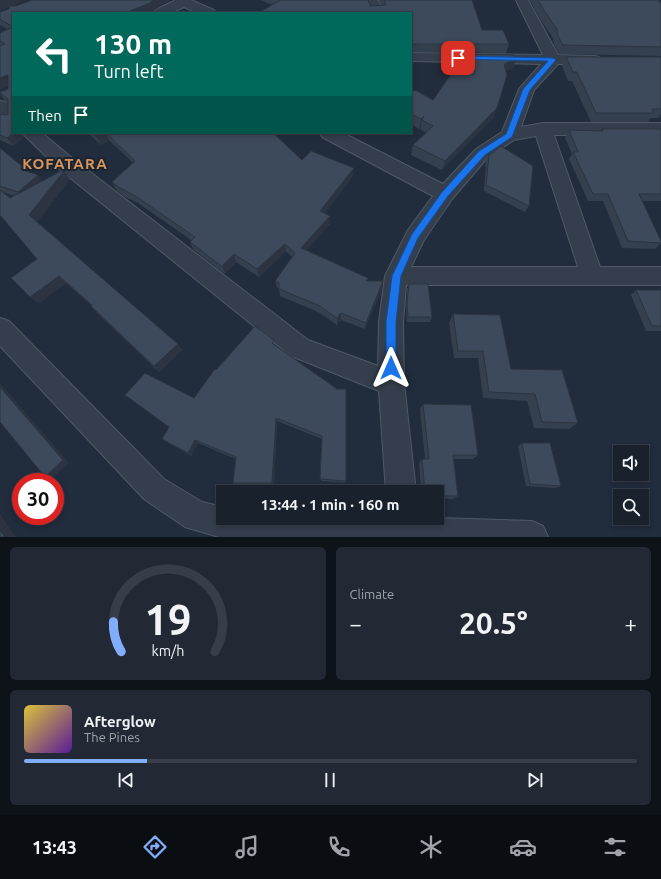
<!DOCTYPE html>
<html lang="en">
<head>
<meta charset="utf-8">
<style>
  body { margin:0; font-family:Ubuntu,sans-serif; background:#222935; color:#f1f3f6; height:100vh; display:flex; flex-direction:column; font-size:15px; white-space:nowrap }
  * { box-sizing:border-box; margin:0 }
  p { font-size:13px; color:#9fa3aa }
  .icon { flex:none; width:22px; height:22px; fill:none; stroke:currentColor; stroke-width:2; stroke-linecap:round; stroke-linejoin:round }
  .map { position:relative; height:537px; overflow:hidden }
  .details { display:flex; flex-direction:column; gap:10px; padding:10px; background:#0e1219; flex:1 }
  .details>* { flex:none }
  .banner { position:absolute; left:12px; top:12px; width:400px; height:122px; border-radius:0px; box-shadow:0 2px 6px #0003,0 0 0 1px #373e49; background:#00695c; color:#fff; overflow:hidden }
  .tools { position:absolute; left:613px; top:445px; display:grid; gap:8px }
  .tools a { display:grid; place-items:center; width:36px; height:36px; border-radius:0px; background:#19212d; box-shadow:0 2px 6px #0003,0 0 0 1px #373e49; font-size:20px }
  .speed { position:absolute; left:12px; top:473px; display:flex; gap:8px; font-size:20px; font-weight:700; text-align:center }
  .speed>* { display:grid; place-content:center; width:52px; height:52px; border-radius:50%; background:#19212d; box-shadow:0 2px 6px #0003,0 0 0 1px #373e49; line-height:1 }
  .speed .limit { border:6px solid #d22; background:#fff; color:#111 }
  .pin { position:absolute; display:grid; place-items:center; width:34px; height:34px; color:#fff; margin:-17px; border-radius:8px; box-shadow:0 2px 6px #0006 }
  .me { position:absolute; width:44px; margin:-22px; rotate:0deg; stroke-linejoin:round; filter:drop-shadow(0 0 3px #0008) }
  .turn { display:flex; align-items:center; gap:14px; height:84px; padding:0 16px; font-size:18px }
  .turn .icon { width:52px; height:52px; stroke-width:2.5 }
  .turn b { display:block; font-size:28px; line-height:34px }
  .then { display:flex; align-items:center; height:38px; padding:0 16px; background:#0003; gap:8px; font-size:15px }
  .big { font-size:30px; font-weight:600; line-height:1.1 }
  .details .tile { flex:1; display:flex; flex-direction:column; justify-content:center; gap:6px; min-width:0; padding:0 14px; border-radius:6px; background:#222935 }
  .details .dial { align-items:center; gap:0 }
  .dial svg { height:104px; overflow:visible; fill:none; stroke:#373e49; stroke-width:7; stroke-linecap:round; text-anchor:middle }
  .dial text { fill:#f1f3f6; stroke:none }
  .song { display:flex; align-items:center; gap:12px }
  .cover { width:48px; height:48px; border-radius:6px; background:linear-gradient(135deg,hsl(50 70% 55%),hsl(270 70% 35%)) }
  .played { height:4px; border-radius:2px; background:linear-gradient(90deg,#81aefc 20%,#373e49 20%) }
  .keys { display:flex; justify-content:space-around; direction:ltr }
  .heat { display:flex; justify-content:space-between; align-items:center; font-size:22px; direction:ltr }
  .details .tiles { flex:1; display:grid; gap:10px; grid-template-columns:1fr 1fr }
  .tile:last-child { grid-column:span 2 }
  .trip { position:absolute; left:216px; top:485px; width:228px; height:40px; border-radius:0px; background:#19212d; box-shadow:0 2px 6px #0003,0 0 0 1px #373e49; font-weight:600; line-height:40px; text-align:center }
  .menu { display:flex; height:64px; justify-content:space-around; align-items:center; background:#0a0d12; color:#9fa3aa }
  .menu .icon { width:28px; height:28px }
  .menu .current { color:#81aefc }
  .menu b { font-size:18px; color:#f1f3f6 }
  .map>svg:first-child { display:block }
</style>
</head>
<body>
<div class="map">
<svg width="661" height="537" viewBox="0 0 661 537">
  <rect width="100%" height="100%" fill="#212c3c"/>
  <g fill="none" stroke-linecap="round" stroke-linejoin="round">
    <defs>
      <path id="street" d="M 174,0 L 191,0 L 214,10 L 216,13 L 198,13 L 184,7 L 171,13 L 153,13 L 155,10 L 174,1 Z
        M 366,0 L 378,0 L 384,13 L 370,13 Z
        M 516,0 L 528,0 L 558,55 L 594,56 L 599,57 L 601,60 L 599,63 L 594,64 L 558,64 L 534,90 L 521,127 L 543,123 L 661,123 L 661,135 L 554,135 L 600,267 L 661,267 L 661,285 L 406,285 L 403,322 L 404,383 L 416,492 L 386,492 L 379,391 L 291,356 L 58,168 L 22,133 L 42,133 L 72,158 L 308,340 L 378,366 L 379,322 L 385,276 L 408,230 L 433,196 L 322,137 L 319,133 L 343,133 L 443,184 L 476,149 L 502,132 L 519,89 L 541,64 L 411,61 L 411,53 L 543,55 ZM 536,136 L 578,267 L 411,267 L 424,240 L 452,199 L 488,157 L 514,140 Z
        M 0,101 L 6,102 L 13,108 L 13,122 L 7,121 L 0,115 Z
        M 0,318 L 9,321 L 164,479 L 202,502 L 223,507 L 223,518 L 437,518 L 532,521 L 543,526 L 548,537 L 219,537 L 185,527 L 144,499 L 0,346 Z"/>
    </defs>
    <use href="#street" stroke="#505966" stroke-width="2"/>
    <use href="#street" fill="#353e4c" fill-rule="evenodd"/>
  </g>
  <path fill="#34404e" fill-rule="evenodd" d="M 0,0 L 26,0 L 11,6 L 153,11 L 13,13 L 13,133 L 22,133 L 24,137 L 13,146 L 0,140 L 0,114 L 7,115 L 8,113 L 8,104 L 5,101 L 0,94 L 0,92 L 8,89 L 8,86 L 0,89 L 0,33 L 7,29 L 0,25 L 0,12 L 9,9 L 9,7 L 0,10 Z
    M 260,0 L 368,0 L 370,6 L 381,5 L 379,0 L 472,0 L 482,30 L 509,44 L 506,53 L 411,52 L 411,13 L 260,13 L 260,12 L 273,5 Z
    M 530,0 L 658,0 L 661,3 L 661,56 L 559,54 L 554,45 L 553,38 L 541,21 Z
    M 566,57 L 661,57 L 661,114 L 658,118 L 650,118 L 648,122 L 591,122 L 572,81 L 568,81 L 562,66 Z
    M 516,59 L 513,68 L 506,71 L 494,117 L 442,170 L 411,155 L 413,145 L 426,133 L 420,129 L 421,127 L 419,129 L 411,124 L 411,93 L 433,100 Z
    M 602,129 L 661,129 L 661,201 L 642,201 L 661,241 L 661,243 L 655,249 L 622,248 L 603,201 L 588,201 L 569,159 L 572,154 L 565,138 L 569,130 L 602,131 Z
    M 88,133 L 276,133 L 275,134 L 302,160 L 354,168 L 353,176 L 325,213 L 330,224 L 307,250 L 368,278 L 367,281 L 382,289 L 365,329 L 341,320 L 337,325 L 318,312 L 280,296 L 279,289 L 277,288 L 275,281 L 292,257 L 286,251 L 259,277 L 236,262 L 225,273 L 223,273 L 193,249 L 190,242 L 191,240 L 138,203 L 125,197 L 117,191 L 112,182 L 133,163 L 109,140 L 101,145 Z
    M 0,148 L 26,171 L 42,181 L 70,179 L 37,222 L 182,350 L 159,372 L 97,313 L 91,306 L 92,306 L 66,283 L 38,304 L 37,259 L 0,215 ZM 3,192 L 14,196 L 10,198 Z
    M 489,155 L 529,206 L 525,212 L 484,191 L 486,161 Z
    M 409,284 L 432,317 L 430,322 L 407,322 L 406,309 L 407,289 Z
    M 636,290 L 661,290 L 661,331 L 646,331 L 631,295 Z
    M 453,314 L 511,369 L 578,423 L 569,429 L 534,428 L 527,401 L 483,398 L 478,358 L 454,358 L 449,323 Z
    M 275,345 L 346,481 L 345,483 L 321,481 L 322,439 L 277,421 L 274,485 L 235,485 L 233,483 L 236,459 L 198,443 L 191,456 L 165,441 L 162,439 L 169,427 L 125,395 L 194,398 L 216,370 Z
    M 423,404 L 478,455 L 473,459 L 454,459 L 458,496 L 453,499 L 437,498 L 437,492 L 421,492 L 419,463 L 422,459 L 425,459 L 420,409 Z
    M 522,443 L 561,486 L 555,488 L 526,486 L 518,446 Z"/>
  <path fill="#2b3440" d="M 0,0 L 26,0 L 0,10 Z
    M 154,0 L 171,0 L 153,11 L 148,13 L 131,13 L 130,11 Z
    M 516,59 L 513,68 L 500,73 L 504,64 Z
    M 8,75 L 13,84 L 0,89 L 0,78 Z
    M 497,108 L 494,117 L 442,170 L 445,161 Z
    M 424,116 L 422,120 L 421,127 L 419,129 L 421,119 Z
    M 13,133 L 22,133 L 24,137 L 13,146 L 7,138 Z
    M 102,133 L 105,133 L 109,140 L 101,145 L 96,136 Z
    M 354,168 L 353,176 L 320,219 L 320,211 Z
    M 64,171 L 70,179 L 36,223 L 29,215 Z
    M 38,175 L 44,183 L 25,200 L 18,192 Z
    M 330,216 L 330,224 L 302,255 L 301,248 Z
    M 285,244 L 286,251 L 259,277 L 257,269 Z
    M 234,254 L 236,262 L 225,273 L 222,266 Z
    M 59,276 L 66,283 L 38,304 L 30,297 Z
    M 383,281 L 382,289 L 365,329 L 366,323 Z
    M 341,313 L 341,320 L 337,325 L 337,318 Z
    M 178,344 L 182,350 L 159,372 L 154,366 Z
    M 0,383 L 69,463 L 52,479 L 45,477 L 0,387 Z
    M 276,418 L 277,421 L 274,485 L 272,483 Z
    M 195,440 L 198,443 L 191,456 L 188,453 Z
    M 0,514 L 16,537 L 5,537 L 0,530 Z"/>
  <path fill="#3d4a5b" stroke="#2b3440" d="M 32,0 L 154,0 L 150,3 L 130,11 L 135,13 L 13,13 L 13,27 L 0,19 L 0,12 L 9,9 L 10,6 L 16,6 Z
    M 281,0 L 368,0 L 370,6 L 386,5 L 384,0 L 472,0 L 482,30 L 503,30 L 509,44 L 411,44 L 411,13 L 262,13 L 260,12 Z
    M 538,0 L 658,0 L 661,3 L 661,47 L 563,45 L 558,36 L 557,29 L 545,12 Z
    M 13,27 L 13,133 L 7,138 L 0,135 L 0,114 L 7,115 L 8,113 L 8,99 L 0,93 L 0,92 L 8,89 L 8,75 L 0,78 L 0,46 L 5,44 L 0,41 L 0,33 Z
    M 465,54 L 514,55 L 516,59 L 504,64 L 507,75 L 497,108 L 445,161 L 413,145 L 433,126 L 422,120 L 424,116 L 421,119 L 411,114 L 411,93 L 415,90 L 433,100 Z
    M 566,57 L 661,57 L 661,109 L 652,109 L 654,113 L 596,113 L 577,72 L 573,72 Z
    M 602,129 L 661,129 L 661,194 L 639,194 L 661,241 L 661,243 L 628,241 L 608,194 L 593,194 L 573,152 L 578,152 L 569,130 L 603,131 Z
    M 93,133 L 102,133 L 96,136 Z
    M 106,133 L 273,133 L 302,160 L 311,151 L 354,168 L 320,211 L 330,216 L 301,248 L 368,278 L 366,281 L 383,281 L 366,323 L 341,313 L 337,318 L 318,305 L 279,289 L 279,283 L 275,281 L 295,253 L 285,244 L 257,269 L 234,254 L 222,266 L 220,265 L 190,242 L 195,237 L 134,195 L 120,188 L 112,182 L 135,161 Z
    M 501,146 L 533,166 L 529,206 L 486,185 L 489,155 Z
    M 0,148 L 23,167 L 20,169 L 38,175 L 18,192 L 0,186 Z
    M 63,170 L 64,171 L 29,215 L 178,344 L 154,366 L 91,306 L 92,305 L 59,276 L 30,297 L 11,278 L 37,259 L 0,215 L 0,190 L 10,198 Z
    M 409,284 L 428,284 L 432,317 L 408,317 L 407,304 Z
    M 636,290 L 661,290 L 661,326 L 652,326 Z
    M 453,314 L 500,315 L 511,369 L 562,370 L 578,423 L 542,422 L 535,394 L 489,392 L 483,351 L 458,351 Z
    M 255,326 L 274,340 L 272,343 L 337,389 L 346,389 L 346,481 L 320,479 L 322,436 L 276,418 L 272,483 L 233,483 L 236,457 L 195,440 L 188,453 L 162,439 L 169,427 L 125,395 L 145,373 L 194,398 L 215,369 L 216,370 Z
    M 0,387 L 63,460 L 45,477 L 0,422 Z
    M 423,404 L 471,405 L 478,455 L 453,455 L 458,496 L 437,496 L 437,492 L 425,492 L 422,459 L 429,459 Z
    M 522,443 L 550,443 L 561,486 L 530,484 Z
    M 0,530 L 5,537 L 0,537 Z"/>
  <path fill="#1a73e8" stroke="#114b97" d="M 458,56 L 553,58 L 556,60 L 530,90 L 512,137 L 485,155 L 448,196 L 418,238 L 401,276 L 396,322 L 396,368 L 395,371 L 391,373 L 387,371 L 386,368 L 386,322 L 392,276 L 412,234 L 442,192 L 479,151 L 506,134 L 523,89 L 548,61 L 456,59 L 456,57 Z"/>
  <g text-anchor="middle" dominant-baseline="central" stroke-width="4" stroke-linejoin="round" paint-order="stroke">
    <g font-size="15" font-weight="bold" letter-spacing="1" fill="#d8945a" stroke="#1a2330">
      <text x="65" y="163">KOFATARA</text>
    </g>
  </g>
</svg>
<div class="tools">
<a><svg class="icon" aria-label="sound" viewBox="0 0 24 24"><path d="M4 9h4l5-4v14l-5-4H4zM17 9q2 3 0 6"/></svg></a>
<a><svg class="icon" aria-label="search" viewBox="0 0 24 24"><circle cx="10" cy="10" r="6"/><path d="M15 15l6 6"/></svg></a>
</div>
<div class="speed"><div class="limit">30</div></div>
<div class="pin" style="left:458px;top:58px;background:#d93025"><svg class="icon" aria-label="arrive" viewBox="0 0 24 24"><path d="M6 21V4h12l-3 4 3 4H6"/></svg></div>
<svg class="me" style="left:391px;top:368px" viewBox="-20 -20 40 40"><path d="M0-17L14 15 0 8-14 15z" fill="#1a73e8" stroke="#fff" stroke-width="4"/></svg>
<div class="trip">13:44 · 1 min · 160 m</div>
<div class="banner">
<div class="turn"><svg class="icon" aria-label="left" viewBox="0 0 24 24"><path d="M17 20v-9H6M10 6l-5 5 5 5"/></svg><div><b>130 m</b>Turn left</div></div>
<div class="then">Then<svg class="icon" aria-label="arrive" viewBox="0 0 24 24"><path d="M6 21V4h12l-3 4 3 4H6"/></svg></div>
</div>
</div>
<section class="details">
<div class="tiles">
<div class="tile dial"><svg viewBox="0 0 100 80">
<path d="M14 69A42 42 0 1 1 86 69"/>
<path d="M14 69A42 42 0 0 1 8 46" stroke="#81aefc"/>
<text x="50" y="56" font-size="32" font-weight="700">19</text>
<text x="50" y="72" font-size="11">km/h</text>
</svg></div>
<div class="tile"><p>Climate</p>
<div class="heat"><a>−</a><b class="big">20.5°</b><a>+</a></div>
</div>
<div class="tile">
<div class="song"><i class="cover"></i><div><b>Afterglow</b><p>The Pines</p></div></div>
<div class="played"></div>
<div class="keys"><svg class="icon" aria-label="previous" viewBox="0 0 24 24"><path d="M18 5L8 12l10 7zM5 5v14"/></svg><svg class="icon" aria-label="pause" viewBox="0 0 24 24"><path d="M8 5v14M16 5v14"/></svg><svg class="icon" aria-label="next" viewBox="0 0 24 24"><path d="M6 5l10 7-10 7zM19 5v14"/></svg></div>
</div>
</div>
</section>
<nav class="menu">
<b>13:43</b>
<svg class="icon current" aria-label="directions" viewBox="0 0 24 24"><path d="M12 3l9 9-9 9-9-9zM9 14v-3h6M13 9l2 2-2 2"/></svg>
<svg class="icon" aria-label="music" viewBox="0 0 24 24"><path d="M9 18V5l10-2v13"/><circle cx="6" cy="18" r="3"/><circle cx="16" cy="16" r="3"/></svg>
<svg class="icon" aria-label="phone" viewBox="0 0 24 24"><path d="M5 4h4l2 5-3 2q2 4 5 5l2-3 5 2v4C11 20 4 13 5 4z"/></svg>
<svg class="icon" aria-label="climate" viewBox="0 0 24 24"><path d="M12 3v18M4 7l16 10M4 17L20 7"/></svg>
<svg class="icon" aria-label="car" viewBox="0 0 24 24"><path d="M5 17H2v-5l4-1 3-4h7l3 4 3 1v5h-3M9 17h6M6 11h13"/><circle cx="7" cy="17" r="2"/><circle cx="17" cy="17" r="2"/></svg>
<svg class="icon" aria-label="filters" viewBox="0 0 24 24"><path d="M4 7h16M4 17h16"/><circle cx="9" cy="7" r="2"/><circle cx="15" cy="17" r="2"/></svg>
</nav>
</body>
</html>
